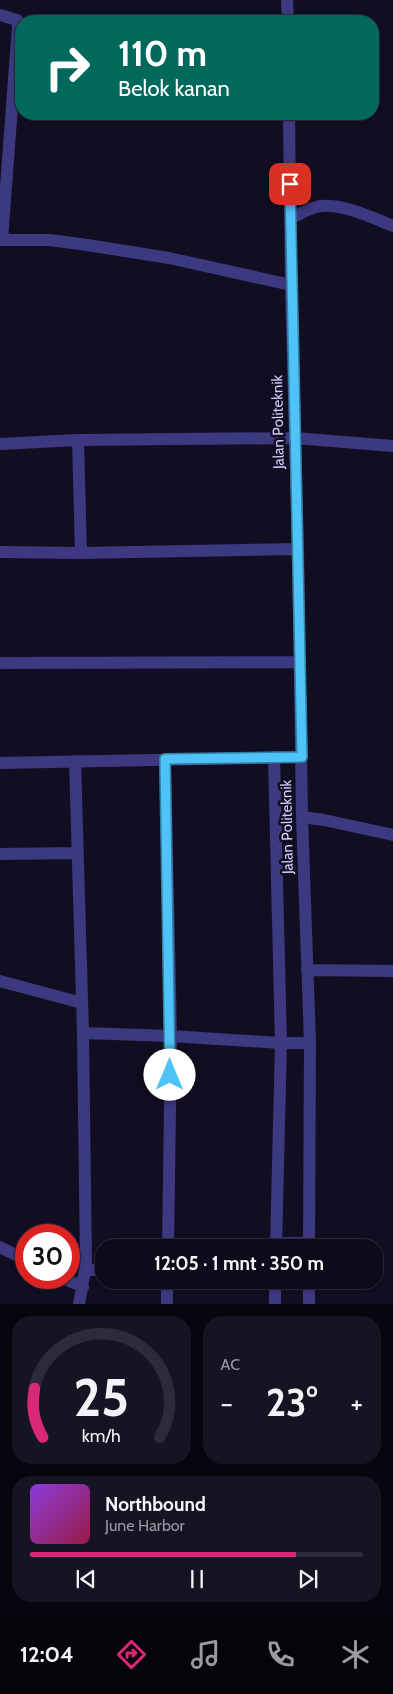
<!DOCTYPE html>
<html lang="id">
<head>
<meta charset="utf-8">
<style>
  body { margin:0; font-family:Cabin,sans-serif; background:#161323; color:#f1f3f6; height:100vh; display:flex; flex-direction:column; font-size:19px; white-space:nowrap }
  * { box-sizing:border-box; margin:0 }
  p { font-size:16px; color:#9a9aa2 }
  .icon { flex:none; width:28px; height:28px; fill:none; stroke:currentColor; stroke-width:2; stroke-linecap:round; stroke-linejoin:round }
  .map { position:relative; height:1304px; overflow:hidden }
  .panel { display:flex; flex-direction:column; gap:12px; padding:12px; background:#07060e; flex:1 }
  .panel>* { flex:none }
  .guide { position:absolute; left:15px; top:15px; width:364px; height:105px; border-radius:20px; box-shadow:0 1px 4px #0004,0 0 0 1px #2d2b39; background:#00695c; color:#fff; overflow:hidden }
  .speed { position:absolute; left:15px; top:1224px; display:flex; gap:10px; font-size:25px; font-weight:700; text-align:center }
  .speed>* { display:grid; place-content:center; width:65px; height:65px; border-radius:50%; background:#0d0a1a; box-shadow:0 1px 4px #0004,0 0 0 1px #2d2b39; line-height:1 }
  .speed .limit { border:8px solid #d22; background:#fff; color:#111 }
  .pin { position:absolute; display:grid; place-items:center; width:42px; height:42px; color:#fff; margin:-21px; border-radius:10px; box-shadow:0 2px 8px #0006 }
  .me { position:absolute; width:55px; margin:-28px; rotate:0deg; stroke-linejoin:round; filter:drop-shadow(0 0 4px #0008) }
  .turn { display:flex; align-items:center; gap:18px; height:105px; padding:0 20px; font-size:22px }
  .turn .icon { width:65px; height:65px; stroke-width:2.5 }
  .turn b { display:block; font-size:35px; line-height:42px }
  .big { font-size:38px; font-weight:700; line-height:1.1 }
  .panel .tile { flex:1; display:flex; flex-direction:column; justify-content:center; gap:8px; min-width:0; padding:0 18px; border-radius:20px; background:#161323 }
  .panel .dial { align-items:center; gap:0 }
  .dial svg { height:130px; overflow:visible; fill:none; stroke:#2d2b39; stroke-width:7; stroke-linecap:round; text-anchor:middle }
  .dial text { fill:#f1f3f6; stroke:none }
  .song { display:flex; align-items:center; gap:15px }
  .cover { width:60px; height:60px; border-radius:8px; background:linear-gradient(135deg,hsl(270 70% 55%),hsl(340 70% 35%)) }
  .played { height:5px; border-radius:2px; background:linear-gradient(90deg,#db2777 80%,#2d2b39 80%) }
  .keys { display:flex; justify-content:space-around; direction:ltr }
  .heat { display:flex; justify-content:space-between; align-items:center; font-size:28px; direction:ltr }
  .panel .tiles { flex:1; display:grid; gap:12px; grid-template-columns:1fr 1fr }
  .tile:last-child { grid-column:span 2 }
  .trip { position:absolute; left:95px; top:1239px; width:288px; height:50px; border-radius:20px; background:#0d0a1a; box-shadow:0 1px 4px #0004,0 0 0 1px #2d2b39; font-weight:700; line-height:50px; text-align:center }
  .dock { display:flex; height:80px; justify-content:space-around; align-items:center; background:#05040a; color:#9a9aa2 }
  .dock .icon { width:35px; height:35px }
  .dock .selected { color:#db2777 }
  .dock b { font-size:22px; color:#f1f3f6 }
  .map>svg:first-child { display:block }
</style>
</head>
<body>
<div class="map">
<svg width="393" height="1304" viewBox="0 0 393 1304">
  <rect width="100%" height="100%" fill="#110e22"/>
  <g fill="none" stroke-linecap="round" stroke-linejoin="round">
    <path stroke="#3c3980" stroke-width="12" d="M 287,0 L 288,21
      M 0,15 L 17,20 L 18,26 L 2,240
      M 289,114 L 291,285 L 298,549 L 302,817 L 310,1043 L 309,1248
      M 291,218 C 299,215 308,209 316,207 C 338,201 373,218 393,226
      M 0,240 L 50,240 L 87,245 L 169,258 L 291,285
      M 78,440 L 81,553
      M 0,444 L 78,440 L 295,438 L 393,446
      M 0,552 L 81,553 L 298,549
      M 0,663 L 299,662
      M 274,757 L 281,1043 L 276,1248
      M 165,759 L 171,1036 L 168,1248
      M 75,761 L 83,1033 L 86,1264 L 79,1304
      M 0,763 L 301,757
      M 302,817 L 324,820 L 393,835
      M 0,854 L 78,853
      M 307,970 L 393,971
      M 0,981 L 82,1003
      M 83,1033 L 171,1036 L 281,1043 L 310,1043
      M 276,1243 L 309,1243
      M 0,1247 L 26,1260
      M 85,1270 L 104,1270
      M 63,1278 L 83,1287
      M 309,1280 L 309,1304
      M 167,1304 L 167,1280
      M 275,1304 L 275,1280"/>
  </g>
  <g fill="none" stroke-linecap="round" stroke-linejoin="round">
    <defs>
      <path id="route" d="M 170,1075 L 165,759 L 302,757 L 290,184"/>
    </defs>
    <use href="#route" stroke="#337fa1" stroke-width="12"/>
    <use href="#route" stroke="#4fc3f7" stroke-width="9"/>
  </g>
  <g text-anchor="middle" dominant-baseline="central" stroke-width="5" stroke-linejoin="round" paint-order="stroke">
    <g font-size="15" fill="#d4cffe" stroke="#110e22">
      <text transform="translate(278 422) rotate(-91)">Jalan Politeknik</text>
      <text transform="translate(287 827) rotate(-91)">Jalan Politeknik</text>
    </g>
  </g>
</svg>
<div class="speed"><div class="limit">30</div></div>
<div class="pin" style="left:290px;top:184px;background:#d93025"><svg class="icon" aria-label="arrive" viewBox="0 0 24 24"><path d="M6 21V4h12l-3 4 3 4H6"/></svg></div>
<svg class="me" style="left:170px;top:1075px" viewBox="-20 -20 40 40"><circle r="19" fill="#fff"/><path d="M0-13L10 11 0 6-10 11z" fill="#4fc3f7"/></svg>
<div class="trip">12:05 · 1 mnt · 350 m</div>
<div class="guide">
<div class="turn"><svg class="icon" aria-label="right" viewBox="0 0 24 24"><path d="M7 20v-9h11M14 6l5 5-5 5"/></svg><div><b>110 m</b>Belok kanan</div></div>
</div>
</div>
<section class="panel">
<div class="tiles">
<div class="tile dial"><svg viewBox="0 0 100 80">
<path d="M14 69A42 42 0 1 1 86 69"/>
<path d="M14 69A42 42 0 0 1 9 39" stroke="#db2777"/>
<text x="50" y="56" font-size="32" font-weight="700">25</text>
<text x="50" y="72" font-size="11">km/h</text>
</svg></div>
<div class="tile"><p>AC</p>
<div class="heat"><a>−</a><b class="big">23°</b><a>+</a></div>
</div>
<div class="tile">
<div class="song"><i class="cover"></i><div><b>Northbound</b><p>June Harbor</p></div></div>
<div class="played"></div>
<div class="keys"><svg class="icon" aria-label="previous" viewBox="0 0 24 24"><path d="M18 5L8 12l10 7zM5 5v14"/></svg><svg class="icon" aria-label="pause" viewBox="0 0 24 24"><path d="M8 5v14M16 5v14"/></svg><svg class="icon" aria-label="next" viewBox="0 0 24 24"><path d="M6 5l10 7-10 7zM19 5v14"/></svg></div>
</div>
</div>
</section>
<nav class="dock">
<b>12:04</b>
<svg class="icon selected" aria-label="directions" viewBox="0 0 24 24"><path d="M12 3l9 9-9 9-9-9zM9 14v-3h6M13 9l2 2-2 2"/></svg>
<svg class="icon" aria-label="music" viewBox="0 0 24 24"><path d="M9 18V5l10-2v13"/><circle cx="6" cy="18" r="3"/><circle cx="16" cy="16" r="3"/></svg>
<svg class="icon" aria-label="phone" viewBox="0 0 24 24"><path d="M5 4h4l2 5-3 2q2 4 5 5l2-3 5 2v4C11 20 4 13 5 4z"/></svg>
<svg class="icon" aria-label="climate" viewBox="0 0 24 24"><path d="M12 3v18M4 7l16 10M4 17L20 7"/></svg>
</nav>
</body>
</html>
